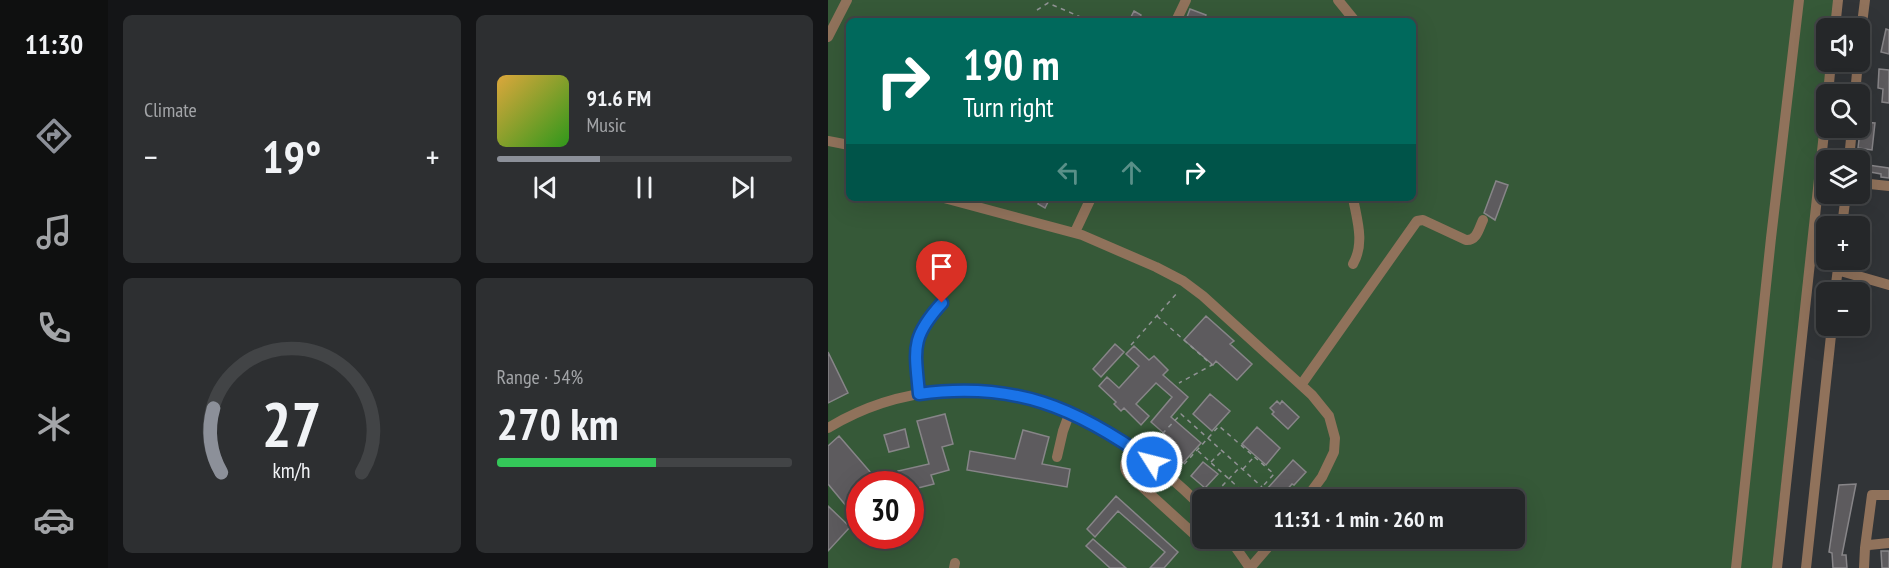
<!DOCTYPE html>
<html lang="en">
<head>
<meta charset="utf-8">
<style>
  body { margin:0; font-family:"PT Sans Narrow",sans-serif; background:#2d2f31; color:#f1f3f6; height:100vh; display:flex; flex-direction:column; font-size:22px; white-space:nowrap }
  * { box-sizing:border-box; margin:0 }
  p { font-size:20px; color:#a3a5a8 }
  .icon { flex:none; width:33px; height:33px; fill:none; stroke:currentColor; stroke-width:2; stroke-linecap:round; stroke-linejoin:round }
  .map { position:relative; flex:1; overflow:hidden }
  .panel { display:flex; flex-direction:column; gap:15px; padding:15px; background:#141517; width:720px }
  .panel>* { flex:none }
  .top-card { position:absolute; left:18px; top:18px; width:570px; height:183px; border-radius:9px; box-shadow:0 6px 24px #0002,0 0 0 2px #424446; background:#00695c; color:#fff; overflow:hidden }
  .buttons { position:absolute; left:988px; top:18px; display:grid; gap:12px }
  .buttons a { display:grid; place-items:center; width:54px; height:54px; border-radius:9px; background:#252729; box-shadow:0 6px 24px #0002,0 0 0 2px #424446; font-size:30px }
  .speed { position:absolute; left:18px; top:471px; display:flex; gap:12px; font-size:30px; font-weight:700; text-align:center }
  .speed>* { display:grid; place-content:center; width:78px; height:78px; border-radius:50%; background:#252729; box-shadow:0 6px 24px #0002,0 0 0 2px #424446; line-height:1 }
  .speed .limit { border:9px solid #d22; background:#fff; color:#111 }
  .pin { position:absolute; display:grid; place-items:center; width:51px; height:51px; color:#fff; margin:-62px -26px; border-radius:50% 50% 50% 0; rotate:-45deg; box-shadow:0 0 6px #0007 }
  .pin .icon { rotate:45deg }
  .me { position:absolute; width:66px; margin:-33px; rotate:306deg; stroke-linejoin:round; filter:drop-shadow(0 0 4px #0008) }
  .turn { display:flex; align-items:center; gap:21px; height:126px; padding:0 18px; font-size:27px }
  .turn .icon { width:78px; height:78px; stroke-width:2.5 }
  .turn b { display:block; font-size:42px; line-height:51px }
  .lanes { display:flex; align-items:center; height:57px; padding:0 18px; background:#0003; justify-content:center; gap:30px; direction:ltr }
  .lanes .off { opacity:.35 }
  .big { font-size:45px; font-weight:800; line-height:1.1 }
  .panel .tile { flex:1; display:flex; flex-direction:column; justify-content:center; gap:9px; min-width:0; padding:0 21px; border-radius:9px; background:#2d2f31 }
  .panel .dial { align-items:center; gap:0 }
  .dial svg { height:156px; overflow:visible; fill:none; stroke:#424446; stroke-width:7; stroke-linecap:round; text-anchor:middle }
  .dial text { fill:#f1f3f6; stroke:none }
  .song { display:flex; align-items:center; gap:18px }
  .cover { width:72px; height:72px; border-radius:9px; background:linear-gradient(135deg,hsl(40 70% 55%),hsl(110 70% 35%)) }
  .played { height:6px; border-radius:3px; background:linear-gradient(90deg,#8c9099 35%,#424446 35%) }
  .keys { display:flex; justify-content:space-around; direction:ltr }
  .heat { display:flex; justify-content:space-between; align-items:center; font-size:33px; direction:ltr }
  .charge { height:9px; border-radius:4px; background:linear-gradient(90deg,#34c759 54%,#424446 0) }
  .panel .tiles { flex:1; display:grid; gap:15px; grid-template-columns:repeat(2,1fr) }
  .trip { position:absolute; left:364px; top:489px; width:333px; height:60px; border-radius:9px; background:#252729; box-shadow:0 6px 24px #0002,0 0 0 2px #424446; font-weight:800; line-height:60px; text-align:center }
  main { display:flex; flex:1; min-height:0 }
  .dock { display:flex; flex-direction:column; width:108px; justify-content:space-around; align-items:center; background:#0f1010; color:#a3a5a8 }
  .dock .icon { width:42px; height:42px }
  .dock .active { color:#8c9099 }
  .dock b { font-size:27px; color:#f1f3f6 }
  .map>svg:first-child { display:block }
</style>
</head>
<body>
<main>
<nav class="dock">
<b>11:30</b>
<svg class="icon active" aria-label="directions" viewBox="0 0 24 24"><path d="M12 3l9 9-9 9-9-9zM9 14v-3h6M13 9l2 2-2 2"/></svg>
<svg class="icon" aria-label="music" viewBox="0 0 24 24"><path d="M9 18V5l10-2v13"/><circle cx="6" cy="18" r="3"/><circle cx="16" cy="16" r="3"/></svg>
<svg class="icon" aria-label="phone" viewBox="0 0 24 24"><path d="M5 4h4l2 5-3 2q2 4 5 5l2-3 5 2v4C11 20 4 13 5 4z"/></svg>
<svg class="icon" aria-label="climate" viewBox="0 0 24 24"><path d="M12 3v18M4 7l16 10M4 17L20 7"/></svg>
<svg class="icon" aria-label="car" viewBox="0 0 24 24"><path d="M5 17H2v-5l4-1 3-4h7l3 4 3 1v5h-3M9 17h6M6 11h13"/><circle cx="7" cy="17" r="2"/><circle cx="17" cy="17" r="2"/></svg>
</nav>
<section class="panel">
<div class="tiles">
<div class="tile"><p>Climate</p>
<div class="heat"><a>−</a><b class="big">19°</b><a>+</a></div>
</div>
<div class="tile">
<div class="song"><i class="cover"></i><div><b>91.6 FM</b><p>Music</p></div></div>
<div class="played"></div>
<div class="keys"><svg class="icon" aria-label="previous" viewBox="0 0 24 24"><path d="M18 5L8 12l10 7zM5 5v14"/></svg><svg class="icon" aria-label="pause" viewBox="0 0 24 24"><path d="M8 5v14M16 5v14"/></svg><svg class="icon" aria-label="next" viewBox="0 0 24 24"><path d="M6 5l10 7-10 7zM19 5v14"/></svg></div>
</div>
<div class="tile dial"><svg viewBox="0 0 100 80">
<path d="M14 69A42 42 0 1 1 86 69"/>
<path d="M14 69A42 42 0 0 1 10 36" stroke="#8c9099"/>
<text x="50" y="56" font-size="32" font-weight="700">27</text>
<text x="50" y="72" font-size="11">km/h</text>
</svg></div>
<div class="tile"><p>Range · 54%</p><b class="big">270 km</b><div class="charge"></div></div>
</div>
</section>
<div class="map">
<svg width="1061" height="568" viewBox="0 0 1061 568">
  <rect width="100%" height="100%" fill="#313437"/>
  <path fill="#365938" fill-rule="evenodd" d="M 0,0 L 1006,0 L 1003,28 L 999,28 L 1000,62 L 944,568 L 0,568 ZM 21,21 L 585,21 L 585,198 L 21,198 ZM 32,484 L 82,484 L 82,536 L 32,536 ZM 375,500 L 687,500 L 687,538 L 375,538 Z"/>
  <path fill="#5d5b5e" stroke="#878588" stroke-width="1.5" d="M 362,9 L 378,15 L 376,21 L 368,21 L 359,17 Z
    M 306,11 L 313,15 L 310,21 L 301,21 Z
    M 1058,29 L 1061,30 L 1061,54 L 1053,52 Z
    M 1051,69 L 1061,70 L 1061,103 L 1054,102 L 1055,89 L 1050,88 Z
    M 1033,122 L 1047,123 L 1044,150 L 1030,148 Z
    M 1040,165 L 1061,168 L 1061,178 L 1053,177 L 1053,174 L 1036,171 L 1037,166 Z
    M 668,181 L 680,185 L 667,220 L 656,213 Z
    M 213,198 L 222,198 L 217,208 L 210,204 Z
    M 378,316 L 406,341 L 402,344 L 424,364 L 409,380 L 388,361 L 385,365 L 356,340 Z
    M 287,344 L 296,352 L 273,377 L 265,369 Z
    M 306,346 L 321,360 L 326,356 L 340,370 L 335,375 L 360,397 L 343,417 L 373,443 L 355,463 L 333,443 L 339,436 L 323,422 L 344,397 L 328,383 L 308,404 L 321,416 L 313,425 L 296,408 L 293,411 L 286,404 L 288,402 L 271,386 L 279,377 L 291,388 L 311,366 L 298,354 Z
    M 0,352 L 20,393 L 0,403 Z
    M 382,394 L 402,411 L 384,431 L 365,414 Z
    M 449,401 L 452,404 L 454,401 L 471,417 L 460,429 L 444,414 L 446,412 L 442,408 Z
    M 117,414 L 125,444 L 114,447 L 121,470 L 103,475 L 106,484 L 82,490 L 82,484 L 74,484 L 70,471 L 101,464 L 89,421 Z
    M 429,427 L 452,448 L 438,465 L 414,444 Z
    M 77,429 L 81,447 L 61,452 L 56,435 Z
    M 195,430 L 221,437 L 214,464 L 242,469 L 239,487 L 139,470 L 142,451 L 187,459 Z
    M 11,436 L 50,481 L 45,484 L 32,484 L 32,496 L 19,507 L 0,484 L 0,446 Z
    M 465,460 L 478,472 L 466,485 L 464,484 L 450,500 L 429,500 Z
    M 375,462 L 390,474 L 377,488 L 363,476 Z
    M 1028,484 L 1014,555 L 1018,555 L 1019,568 L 1005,568 L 1004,553 L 1001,552 L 1011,485 Z
    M 405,490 L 415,500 L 396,500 Z
    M 288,496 L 350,552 L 336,568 L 322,568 L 337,552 L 290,511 L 267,537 L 259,529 Z
    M 0,506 L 22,527 L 0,551 Z
    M 265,539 L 298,568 L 282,568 L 258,546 Z
    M 1053,551 L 1061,551 L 1061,568 L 1054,568 Z"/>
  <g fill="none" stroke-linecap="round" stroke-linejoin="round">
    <path stroke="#909294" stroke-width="1.5" stroke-dasharray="4.5 4.5" stroke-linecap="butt" d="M 209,10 L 220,3 L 262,21
      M 329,316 L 384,365 L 351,383
      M 303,345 L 350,292
      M 322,447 L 353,414 L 412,467
      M 370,451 L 422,498
      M 383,462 L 394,451
      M 415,469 L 426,457
      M 350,471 L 391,426 L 446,474 L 422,500
      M 382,499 L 412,467 L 434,487"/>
    <path stroke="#90725b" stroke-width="10" d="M 510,0 L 527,21
      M 348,21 L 358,0
      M 1007,28 L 1010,0
      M 0,37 L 19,0
      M 1032,40 L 1037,0
      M 1000,94 L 1003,62
      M 1027,94 L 1030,62
      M 0,141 L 21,145
      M 1021,160 L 1024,128
      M 1032,183 L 1061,186
      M 116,198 L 254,235 L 328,267 L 355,281 L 375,296 L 484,395 L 501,416 L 507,438 L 506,452 L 494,477 L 477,500
      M 525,198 C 529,220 537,243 525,264
      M 1014,226 L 1018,194
      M 247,232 L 263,198
      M 1009,270 L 1061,285
      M 1007,292 L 1011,260
      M 473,385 L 589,221 L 595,220 L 638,240 C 649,241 651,228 655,220
      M 91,394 C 87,349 82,339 114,303
      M 0,428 C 69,386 158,378 234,408 C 287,430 335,468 375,508
      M 305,449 C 300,457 293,465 300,474 L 367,535 L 375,539 L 378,538
      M 229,457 L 235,431 L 242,412
      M 401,538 L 422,568
      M 1037,548 L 1044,495 L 1061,495
      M 126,568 L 127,563
      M 422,568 L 448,538
      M 908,568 L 943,238 L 971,0
      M 949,568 L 999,105
      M 978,568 L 1004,326
      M 1036,568 L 1037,548 L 1041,545 L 1061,543"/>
  </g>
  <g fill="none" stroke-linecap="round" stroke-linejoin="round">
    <defs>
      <path id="route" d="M 114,303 C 82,338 87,349 91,394 C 186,381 248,407 324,462"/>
    </defs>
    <use href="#route" stroke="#114b97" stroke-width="15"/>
    <use href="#route" stroke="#1a73e8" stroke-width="10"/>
  </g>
</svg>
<div class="buttons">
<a><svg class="icon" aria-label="sound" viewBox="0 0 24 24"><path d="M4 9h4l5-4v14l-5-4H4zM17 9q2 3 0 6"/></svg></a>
<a><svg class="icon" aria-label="search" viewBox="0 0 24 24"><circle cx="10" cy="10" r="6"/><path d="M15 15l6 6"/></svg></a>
<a><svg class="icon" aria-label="layers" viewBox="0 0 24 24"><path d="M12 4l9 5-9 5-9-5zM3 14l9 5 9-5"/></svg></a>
<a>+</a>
<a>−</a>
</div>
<div class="speed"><div class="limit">30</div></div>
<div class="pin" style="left:114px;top:303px;background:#d93025"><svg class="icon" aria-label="arrive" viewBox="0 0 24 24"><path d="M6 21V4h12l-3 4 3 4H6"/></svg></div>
<svg class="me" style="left:324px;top:462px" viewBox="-20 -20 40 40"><circle r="17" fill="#1a73e8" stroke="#fff" stroke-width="3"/><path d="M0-11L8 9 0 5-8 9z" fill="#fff"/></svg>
<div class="trip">11:31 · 1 min · 260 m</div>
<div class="top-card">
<div class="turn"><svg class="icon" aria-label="right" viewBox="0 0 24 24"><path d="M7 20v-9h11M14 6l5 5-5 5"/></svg><div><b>190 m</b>Turn right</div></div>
<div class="lanes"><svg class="icon off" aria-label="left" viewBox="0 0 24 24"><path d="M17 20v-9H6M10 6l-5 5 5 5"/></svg><svg class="icon off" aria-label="ahead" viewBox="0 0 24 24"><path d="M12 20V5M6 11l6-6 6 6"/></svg><svg class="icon" aria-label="right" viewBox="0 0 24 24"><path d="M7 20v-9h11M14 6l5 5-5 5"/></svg></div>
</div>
</div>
</main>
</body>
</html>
